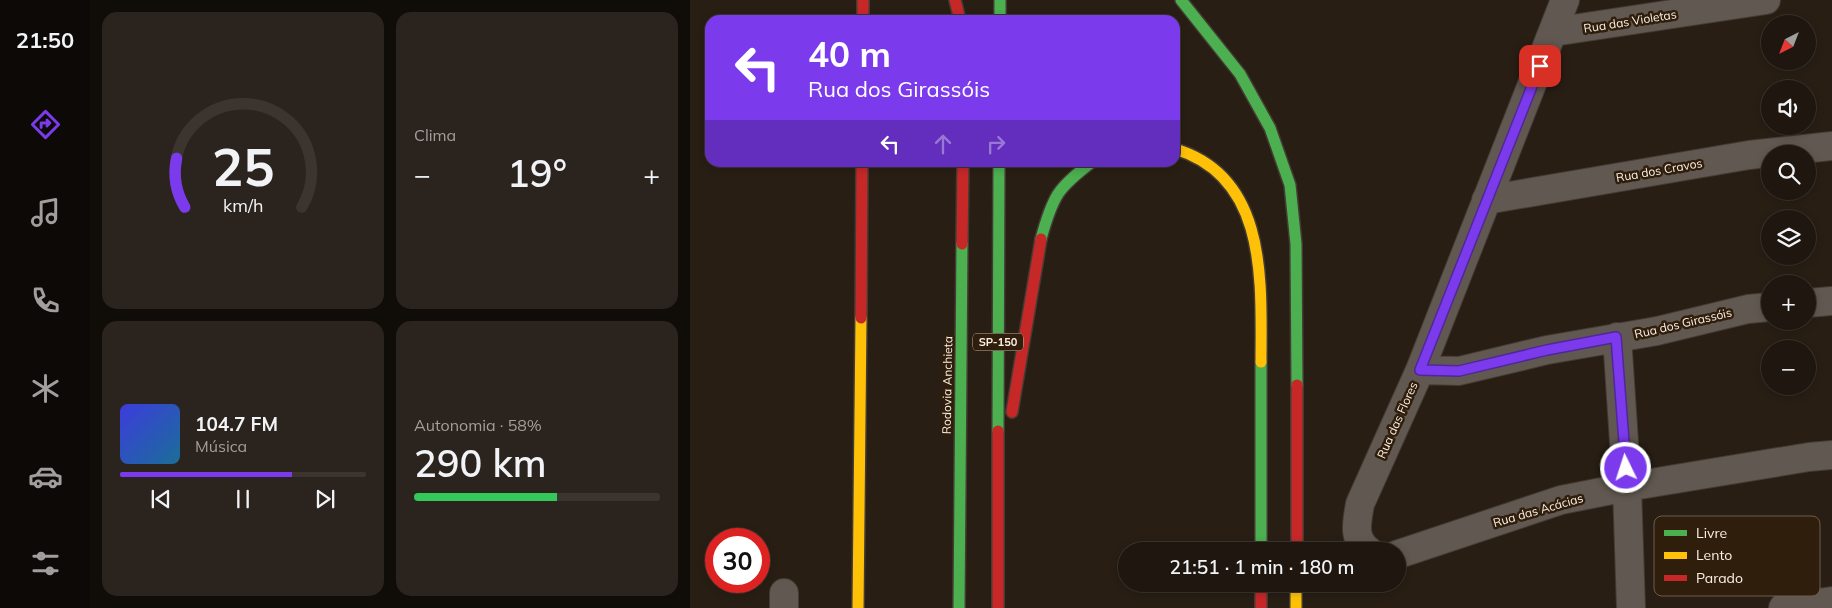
<!DOCTYPE html>
<html lang="pt">
<head>
<meta charset="utf-8">
<style>
  body { margin:0; font-family:Mulish,sans-serif; background:#2b231d; color:#f1f3f6; height:100vh; display:flex; flex-direction:column; font-size:19px; white-space:nowrap }
  * { box-sizing:border-box; margin:0 }
  p { font-size:16px; color:#a19f9e }
  .icon { flex:none; width:28px; height:28px; fill:none; stroke:currentColor; stroke-width:2; stroke-linecap:round; stroke-linejoin:round }
  .map { position:relative; flex:1; overflow:hidden }
  .sheet { display:flex; flex-direction:column; gap:12px; padding:12px; background:#100c08; width:600px }
  .sheet>* { flex:none }
  .hud { position:absolute; left:15px; top:15px; width:475px; height:152px; border-radius:15px; box-shadow:0 2px 8px #0003,0 0 0 1px #3c352f; background:#7c3aed; color:#fff; overflow:hidden }
  .needle { width:32px; rotate:222deg }
  .tools { position:absolute; left:1071px; top:15px; display:grid; gap:10px }
  .tools a { display:grid; place-items:center; width:55px; height:55px; border-radius:50%; background:#1e160f; box-shadow:0 2px 8px #0003,0 0 0 1px #3c352f; font-size:25px }
  .speed { position:absolute; left:15px; top:528px; display:flex; gap:10px; font-size:25px; font-weight:700; text-align:center }
  .speed>* { display:grid; place-content:center; width:65px; height:65px; border-radius:50%; background:#1e160f; box-shadow:0 2px 8px #0003,0 0 0 1px #3c352f; line-height:1 }
  .speed .limit { border:8px solid #d22; background:#fff; color:#111 }
  .pin { position:absolute; display:grid; place-items:center; width:42px; height:42px; color:#fff; margin:-21px; border-radius:10px; box-shadow:0 2px 8px #0006 }
  .me { position:absolute; width:55px; margin:-28px; rotate:356deg; stroke-linejoin:round; filter:drop-shadow(0 0 4px #0008) }
  .turn { display:flex; align-items:center; gap:18px; height:105px; padding:0 20px; font-size:22px }
  .turn .icon { width:65px; height:65px; stroke-width:2.5 }
  .turn b { display:block; font-size:35px; line-height:42px }
  .lanes { display:flex; align-items:center; height:48px; padding:0 20px; background:#0003; justify-content:center; gap:25px; direction:ltr }
  .lanes .off { opacity:.35 }
  .big { font-size:38px; font-weight:600; line-height:1.1 }
  .sheet .widget { flex:1; display:flex; flex-direction:column; justify-content:center; gap:8px; min-width:0; padding:0 18px; border-radius:15px; background:#2b231d }
  .sheet .dial { align-items:center; gap:0 }
  .dial svg { height:130px; overflow:visible; fill:none; stroke:#3c352f; stroke-width:7; stroke-linecap:round; text-anchor:middle }
  .dial text { fill:#f1f3f6; stroke:none }
  .song { display:flex; align-items:center; gap:15px }
  .cover { width:60px; height:60px; border-radius:8px; background:linear-gradient(135deg,hsl(240 70% 55%),hsl(200 70% 35%)) }
  .played { height:5px; border-radius:2px; background:linear-gradient(90deg,#7c3aed 70%,#3c352f 70%) }
  .keys { display:flex; justify-content:space-around; direction:ltr }
  .heat { display:flex; justify-content:space-between; align-items:center; font-size:28px; direction:ltr }
  .charge { height:8px; border-radius:4px; background:linear-gradient(90deg,#34c759 58%,#3c352f 0) }
  .sheet .tiles { flex:1; display:grid; gap:12px; grid-template-columns:repeat(2,1fr) }
  .trip { position:absolute; left:428px; top:542px; width:288px; height:50px; border-radius:25px; background:#1e160f; box-shadow:0 2px 8px #0003,0 0 0 1px #3c352f; font-weight:600; line-height:50px; text-align:center }
  main { display:flex; flex:1; min-height:0 }
  .tab-bar { display:flex; flex-direction:column; width:90px; justify-content:space-around; align-items:center; background:#0c0906; color:#a19f9e }
  .tab-bar .icon { width:35px; height:35px }
  .tab-bar .on { color:#7c3aed }
  .tab-bar b { font-size:22px; color:#f1f3f6 }
  .map>svg:first-child { display:block }
</style>
</head>
<body>
<main>
<nav class="tab-bar">
<b>21:50</b>
<svg class="icon on" aria-label="directions" viewBox="0 0 24 24"><path d="M12 3l9 9-9 9-9-9zM9 14v-3h6M13 9l2 2-2 2"/></svg>
<svg class="icon" aria-label="music" viewBox="0 0 24 24"><path d="M9 18V5l10-2v13"/><circle cx="6" cy="18" r="3"/><circle cx="16" cy="16" r="3"/></svg>
<svg class="icon" aria-label="phone" viewBox="0 0 24 24"><path d="M5 4h4l2 5-3 2q2 4 5 5l2-3 5 2v4C11 20 4 13 5 4z"/></svg>
<svg class="icon" aria-label="climate" viewBox="0 0 24 24"><path d="M12 3v18M4 7l16 10M4 17L20 7"/></svg>
<svg class="icon" aria-label="car" viewBox="0 0 24 24"><path d="M5 17H2v-5l4-1 3-4h7l3 4 3 1v5h-3M9 17h6M6 11h13"/><circle cx="7" cy="17" r="2"/><circle cx="17" cy="17" r="2"/></svg>
<svg class="icon" aria-label="filters" viewBox="0 0 24 24"><path d="M4 7h16M4 17h16"/><circle cx="9" cy="7" r="2"/><circle cx="15" cy="17" r="2"/></svg>
</nav>
<section class="sheet">
<div class="tiles">
<div class="widget dial"><svg viewBox="0 0 100 80">
<path d="M14 69A42 42 0 1 1 86 69"/>
<path d="M14 69A42 42 0 0 1 9 39" stroke="#7c3aed"/>
<text x="50" y="56" font-size="32" font-weight="700">25</text>
<text x="50" y="72" font-size="11">km/h</text>
</svg></div>
<div class="widget"><p>Clima</p>
<div class="heat"><a>−</a><b class="big">19°</b><a>+</a></div>
</div>
<div class="widget">
<div class="song"><i class="cover"></i><div><b>104.7 FM</b><p>Música</p></div></div>
<div class="played"></div>
<div class="keys"><svg class="icon" aria-label="previous" viewBox="0 0 24 24"><path d="M18 5L8 12l10 7zM5 5v14"/></svg><svg class="icon" aria-label="pause" viewBox="0 0 24 24"><path d="M8 5v14M16 5v14"/></svg><svg class="icon" aria-label="next" viewBox="0 0 24 24"><path d="M6 5l10 7-10 7zM19 5v14"/></svg></div>
</div>
<div class="widget"><p>Autonomia · 58%</p><b class="big">290 km</b><div class="charge"></div></div>
</div>
</section>
<div class="map">
<svg width="1142" height="608" viewBox="0 0 1142 608">
  <rect width="100%" height="100%" fill="#281e14"/>
  <g fill="none" stroke-linecap="round" stroke-linejoin="round">
    <defs>
      <path id="street" d="M 863,32 L 1076,0
        M 796,200 L 1059,155 L 1142,146
        M 1118,303 L 1142,301
        M 927,337 L 937,487 L 941,608
        M 730,370 L 769,371 L 857,350 L 967,331 L 1058,309 L 1080,307
        M 679,551 C 662,539 667,522 670,504 L 730,370 L 875,0
        M 706,555 L 871,500 L 937,487 L 1119,457 L 1142,455
        M 94,608 L 94,593
        M 1093,608 L 1142,601"/>
      <path id="fast" d="M 310,0 L 310,20
        M 491,0 L 550,74 L 580,128 L 600,185 L 606,244 L 607,385
        M 351,239 C 355,224 360,207 368,194 C 376,182 390,171 402,162
        M 571,362 L 571,551
        M 308,431 L 309,162
        M 269,608 L 272,244"/>
      <path id="slow" d="M 485,149 C 579,177 571,284 571,362
        M 606,584 L 606,608
        M 168,608 L 171,318"/>
      <path id="jam" d="M 173,0 L 173,20
        M 265,0 L 270,20
        M 272,244 L 273,162
        M 171,318 L 172,162
        M 322,412 L 351,239
        M 607,551 L 607,385
        M 571,584 L 571,608
        M 308,608 L 308,431"/>
    </defs>
    <use href="#street" stroke="#443b34" stroke-width="30"/>
    <use href="#fast" stroke="#443b34" stroke-width="14"/>
    <use href="#slow" stroke="#443b34" stroke-width="14"/>
    <use href="#jam" stroke="#443b34" stroke-width="14"/>
    <use href="#street" stroke="#615951" stroke-width="28"/>
    <use href="#fast" stroke="#4caf50" stroke-width="11"/>
    <use href="#slow" stroke="#ffc107" stroke-width="11"/>
    <use href="#jam" stroke="#c62828" stroke-width="11"/>
  </g>
  <g fill="none" stroke-linecap="round" stroke-linejoin="round">
    <defs>
      <path id="route" d="M 850,66 L 730,370 L 769,371 L 857,350 L 926,337 L 936,468"/>
    </defs>
    <use href="#route" stroke="#51269a" stroke-width="12"/>
    <use href="#route" stroke="#7c3aed" stroke-width="9"/>
  </g>
  <g text-anchor="middle" dominant-baseline="central" stroke-width="5" stroke-linejoin="round" paint-order="stroke">
    <rect fill="#301e0c" stroke="#bfb1a4" stroke-width="1" x="283" y="333.5" width="50" height="17" rx="4"/>
    <g font-size="11" font-weight="bold" fill="#fcf0e5">
      <text x="308" y="342">SP-150</text>
    </g>
    <g font-size="12" fill="#fcf0e5" stroke="#301e0c">
      <text transform="translate(940 21) rotate(-9)">Rua das Violetas</text>
      <text transform="translate(969 170) rotate(-10)">Rua dos Cravos</text>
      <text transform="translate(993 323) rotate(-13)">Rua dos Girassóis</text>
      <text transform="translate(257 385) rotate(-89)">Rodovia Anchieta</text>
      <text transform="translate(707 420) rotate(-66)">Rua das Flores</text>
      <text transform="translate(848 510) rotate(-16)">Rua das Acácias</text>
    </g>
  </g>
  <rect x="964" y="516" width="166" height="80" rx="8" fill="#301e0c" stroke="#6d5d4d" stroke-width="1"/>
  <rect x="974" y="530" width="23" height="6" fill="#4caf50"/>
  <rect x="974" y="552" width="23" height="7" fill="#ffc107"/>
  <rect x="974" y="575" width="23" height="6" fill="#c62828"/>
  <g font-size="14" fill="#fcf0e5">
    <text x="1006" y="538">Livre</text>
    <text x="1006" y="560">Lento</text>
    <text x="1006" y="583">Parado</text>
  </g>
</svg>
<div class="tools">
<a><svg class="needle" viewBox="-14 -14 28 28"><path d="M0-13l5 13h-10z" fill="#e53935"/><path d="M0 13l5-13h-10z" fill="#a19f9e"/></svg></a>
<a><svg class="icon" aria-label="sound" viewBox="0 0 24 24"><path d="M4 9h4l5-4v14l-5-4H4zM17 9q2 3 0 6"/></svg></a>
<a><svg class="icon" aria-label="search" viewBox="0 0 24 24"><circle cx="10" cy="10" r="6"/><path d="M15 15l6 6"/></svg></a>
<a><svg class="icon" aria-label="layers" viewBox="0 0 24 24"><path d="M12 4l9 5-9 5-9-5zM3 14l9 5 9-5"/></svg></a>
<a>+</a>
<a>−</a>
</div>
<div class="speed"><div class="limit">30</div></div>
<div class="pin" style="left:850px;top:66px;background:#d93025"><svg class="icon" aria-label="arrive" viewBox="0 0 24 24"><path d="M6 21V4h12l-3 4 3 4H6"/></svg></div>
<svg class="me" style="left:936px;top:468px" viewBox="-20 -20 40 40"><circle r="17" fill="#7c3aed" stroke="#fff" stroke-width="3"/><path d="M0-11L8 9 0 5-8 9z" fill="#fff"/></svg>
<div class="trip">21:51 · 1 min · 180 m</div>
<div class="hud">
<div class="turn"><svg class="icon" aria-label="left" viewBox="0 0 24 24"><path d="M17 20v-9H6M10 6l-5 5 5 5"/></svg><div><b>40 m</b>Rua dos Girassóis</div></div>
<div class="lanes"><svg class="icon" aria-label="left" viewBox="0 0 24 24"><path d="M17 20v-9H6M10 6l-5 5 5 5"/></svg><svg class="icon off" aria-label="ahead" viewBox="0 0 24 24"><path d="M12 20V5M6 11l6-6 6 6"/></svg><svg class="icon off" aria-label="right" viewBox="0 0 24 24"><path d="M7 20v-9h11M14 6l5 5-5 5"/></svg></div>
</div>
</div>
</main>
</body>
</html>
